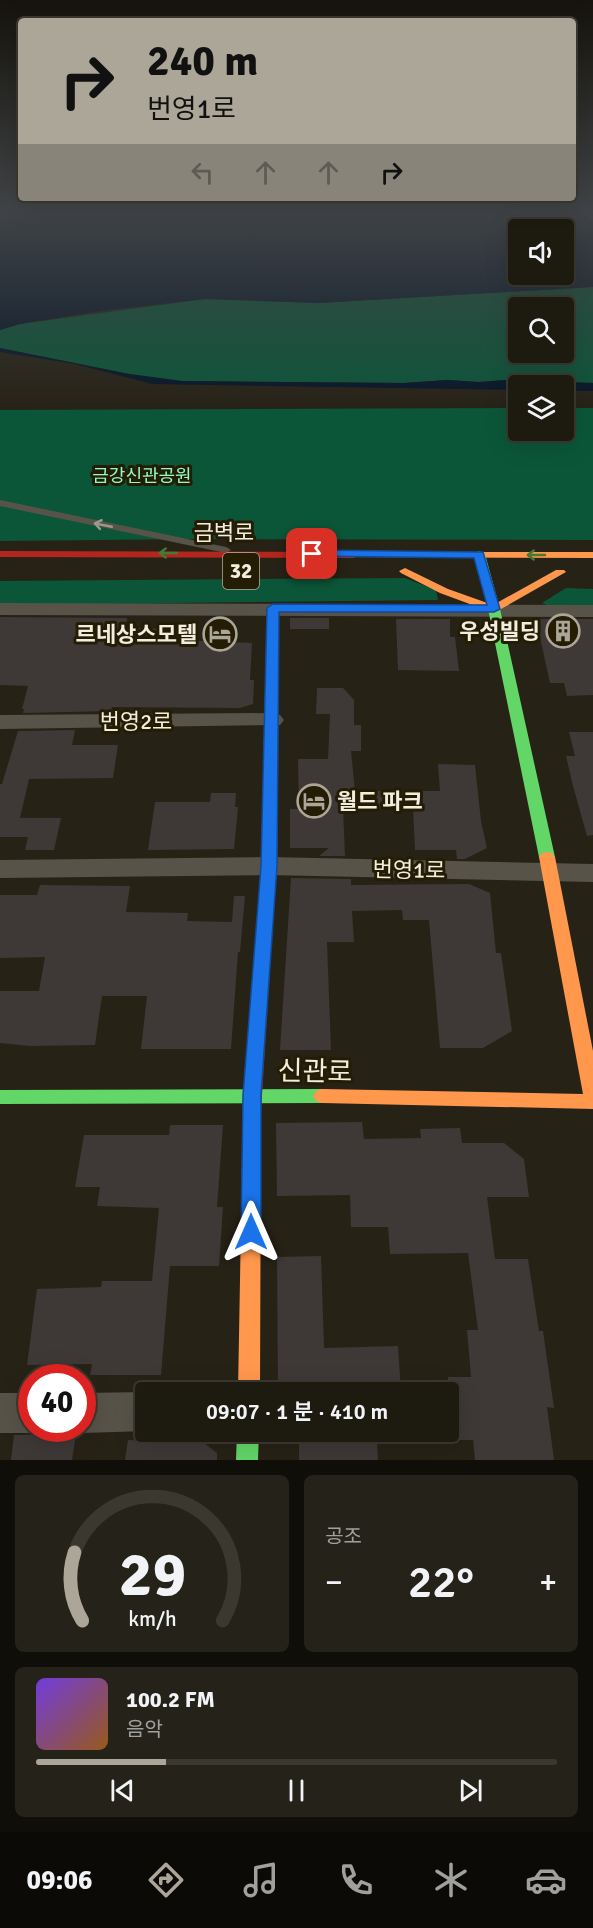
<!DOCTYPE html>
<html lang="ko">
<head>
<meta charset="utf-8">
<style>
  body { margin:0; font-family:Signika,"Noto Sans KR",sans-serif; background:#252319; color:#f1f3f6; height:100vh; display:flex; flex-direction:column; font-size:22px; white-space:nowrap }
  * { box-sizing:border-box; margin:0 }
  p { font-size:20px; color:#a0a19f }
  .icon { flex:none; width:33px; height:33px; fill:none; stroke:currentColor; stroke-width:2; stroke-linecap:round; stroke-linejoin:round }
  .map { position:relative; height:1460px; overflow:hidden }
  .panel { display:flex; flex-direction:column; gap:15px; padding:15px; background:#100e09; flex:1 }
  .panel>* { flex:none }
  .banner { position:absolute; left:18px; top:18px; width:558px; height:183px; border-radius:6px; box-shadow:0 6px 24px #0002,0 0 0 2px #3b3830; background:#aca699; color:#111; overflow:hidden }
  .tools { position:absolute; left:508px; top:219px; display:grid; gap:12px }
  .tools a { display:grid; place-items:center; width:66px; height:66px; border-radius:6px; background:#1d1a10; box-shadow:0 6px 24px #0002,0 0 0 2px #3b3830; font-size:30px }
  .speed { position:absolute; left:18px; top:1364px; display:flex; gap:12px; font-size:30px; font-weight:700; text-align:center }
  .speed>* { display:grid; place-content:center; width:78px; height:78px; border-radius:50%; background:#1d1a10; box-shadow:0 6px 24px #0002,0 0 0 2px #3b3830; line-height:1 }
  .speed .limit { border:9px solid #d22; background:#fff; color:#111 }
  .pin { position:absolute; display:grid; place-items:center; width:51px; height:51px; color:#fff; margin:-26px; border-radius:12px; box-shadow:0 3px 9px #0006 }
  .me { position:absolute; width:66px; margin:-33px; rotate:0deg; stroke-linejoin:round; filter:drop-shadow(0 0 4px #0008) }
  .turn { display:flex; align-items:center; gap:21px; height:126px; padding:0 30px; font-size:27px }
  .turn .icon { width:78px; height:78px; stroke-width:2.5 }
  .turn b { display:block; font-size:42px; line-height:51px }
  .lanes { display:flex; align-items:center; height:57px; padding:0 30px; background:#0003; justify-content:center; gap:30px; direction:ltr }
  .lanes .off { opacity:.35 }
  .big { font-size:45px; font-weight:600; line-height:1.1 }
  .panel .widget { flex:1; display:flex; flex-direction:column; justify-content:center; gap:9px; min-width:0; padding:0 21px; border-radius:9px; background:#252319 }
  .panel .dial { align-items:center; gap:0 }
  .dial svg { height:156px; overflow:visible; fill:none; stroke:#3b3830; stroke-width:7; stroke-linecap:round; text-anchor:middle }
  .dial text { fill:#f1f3f6; stroke:none }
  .song { display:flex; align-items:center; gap:18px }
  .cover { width:72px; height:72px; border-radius:9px; background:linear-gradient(135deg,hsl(260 70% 55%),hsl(30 70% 35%)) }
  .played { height:6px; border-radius:3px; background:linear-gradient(90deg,#aca699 25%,#3b3830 25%) }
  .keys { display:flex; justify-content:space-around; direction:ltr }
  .heat { display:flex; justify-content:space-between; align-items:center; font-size:33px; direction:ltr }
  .panel .tiles { flex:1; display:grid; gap:15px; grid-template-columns:1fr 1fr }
  .widget:last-child { grid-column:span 2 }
  .trip { position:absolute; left:135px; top:1382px; width:324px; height:60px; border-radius:6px; background:#1d1a10; box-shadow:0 6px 24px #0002,0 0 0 2px #3b3830; font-weight:600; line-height:60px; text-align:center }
  .menu { display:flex; height:96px; justify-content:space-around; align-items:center; background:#0c0a06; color:#a0a19f }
  .menu .icon { width:42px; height:42px }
  .menu .current { color:#aca699 }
  .menu b { font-size:27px; color:#f1f3f6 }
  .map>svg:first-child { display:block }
</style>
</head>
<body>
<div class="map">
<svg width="593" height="1460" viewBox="0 0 593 1460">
  <rect width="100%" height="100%" fill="#272216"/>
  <path fill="#0b5639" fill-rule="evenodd" d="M 593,287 L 593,383 L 505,380 L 479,382 L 447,380 L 404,383 L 182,381 L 129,374 L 0,348 L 0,330 L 20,324 L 205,299 L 319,303 ZM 519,308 L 564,308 L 564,352 L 519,352 Z
    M 519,408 L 519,430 L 564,430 L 564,408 L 593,408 L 593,540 L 198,539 L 0,541 L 0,410 Z
    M 405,578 L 436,590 L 438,600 L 0,605 L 0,581 Z
    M 566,588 L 593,589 L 593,607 L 552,607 L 542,603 Z"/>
  <path fill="#061528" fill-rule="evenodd" d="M 0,209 L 593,209 L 593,287 L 319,303 L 205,299 L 99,311 L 20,324 L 0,330 ZM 519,230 L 564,230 L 564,274 L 519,274 Z
    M 0,348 L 129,374 L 182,381 L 404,383 L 447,380 L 479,382 L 505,380 L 593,383 L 593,391 L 564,391 L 564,386 L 519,386 L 519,390 L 152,384 L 75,364 L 0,352 Z"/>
  <path fill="#3e3837" d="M 0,617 L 127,618 L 126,628 L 179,629 L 177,640 L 252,643 L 250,680 L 254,680 L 253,704 L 240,708 L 112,707 L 111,711 L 23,713 L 24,709 L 22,709 L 28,686 L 0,685 Z
    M 290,618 L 329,618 L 329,629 L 290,629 Z
    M 396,619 L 450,619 L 450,637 L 455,637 L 459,671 L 398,670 Z
    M 536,619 L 593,619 L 593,695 L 567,696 L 564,683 L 550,683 Z
    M 317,688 L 343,688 L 354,700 L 354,725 L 361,725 L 361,751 L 351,751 L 355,791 L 440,791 L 438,764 L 475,765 L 481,821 L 487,848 L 465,859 L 457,859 L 456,850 L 415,850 L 413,809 L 343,808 L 345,856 L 319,856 L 329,848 L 290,848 L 290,809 L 299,809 L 298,759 L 328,759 L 330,714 L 316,714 Z
    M 75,730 L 72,745 L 118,745 L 113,778 L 29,779 L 20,818 L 61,818 L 54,850 L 25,850 L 28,837 L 0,837 L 0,784 L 2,784 L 18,731 Z
    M 569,732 L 593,732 L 593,835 L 587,836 L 573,786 L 566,756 L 575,756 Z
    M 211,793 L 236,793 L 235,807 L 238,807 L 234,849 L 148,850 L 155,802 L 210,802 Z
    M 291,878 L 351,879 L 351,885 L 469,884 L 490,893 L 496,953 L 501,953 L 512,1031 L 483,1048 L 440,1048 L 429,920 L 403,920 L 402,910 L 352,911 L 354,942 L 327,942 L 331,1050 L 280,1050 Z
    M 40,885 L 130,886 L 126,912 L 188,913 L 187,921 L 232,922 L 234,896 L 245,896 L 240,952 L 238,952 L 231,1049 L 141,1049 L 147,996 L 102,996 L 95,1045 L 30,1046 L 0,1043 L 0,991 L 39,991 L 45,957 L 0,958 L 0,895 L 37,895 Z
    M 362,1122 L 364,1139 L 421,1138 L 420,1129 L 460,1128 L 462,1143 L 504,1143 L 524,1159 L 529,1197 L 487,1197 L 495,1259 L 528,1259 L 539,1331 L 543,1331 L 554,1408 L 547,1407 L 554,1460 L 475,1460 L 473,1440 L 448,1440 L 448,1377 L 471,1377 L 467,1330 L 478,1330 L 468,1253 L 390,1254 L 388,1227 L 351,1227 L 350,1195 L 277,1196 L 276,1123 Z
    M 170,1125 L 223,1125 L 217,1207 L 223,1207 L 219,1266 L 170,1266 L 161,1375 L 90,1375 L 92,1364 L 27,1365 L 37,1289 L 101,1287 L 102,1281 L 152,1281 L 159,1208 L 97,1206 L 100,1187 L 75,1187 L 84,1135 L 169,1135 Z
    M 321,1256 L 324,1348 L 398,1346 L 401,1392 L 360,1392 L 360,1390 L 278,1392 L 277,1257 Z
    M 76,1434 L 72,1460 L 11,1460 L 14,1435 Z
    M 128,1440 L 204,1443 L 217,1453 L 217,1460 L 125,1460 Z
    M 377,1440 L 378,1460 L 299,1460 L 299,1441 Z"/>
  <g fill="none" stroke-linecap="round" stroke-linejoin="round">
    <path fill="#575349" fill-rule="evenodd" d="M 0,500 L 226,547 L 231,550 L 226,553 L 0,506 Z"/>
    <path fill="#575349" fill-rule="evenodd" d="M 0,603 L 593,605 L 593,617 L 0,615 Z
      M 272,713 L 280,715 L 284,720 L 280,725 L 0,729 L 0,715 Z
      M 269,857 L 593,864 L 593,882 L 269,875 L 0,878 L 0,860 Z
      M 146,1392 L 147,1431 L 82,1433 L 71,1428 L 82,1428 L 82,1393 Z
      M 0,1393 L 32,1393 L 32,1428 L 43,1428 L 32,1433 L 0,1433 Z"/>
    <path fill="#63d668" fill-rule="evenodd" d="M 479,551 L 485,554 L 500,609 L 555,857 L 552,861 L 542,861 L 539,857 L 488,609 L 473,554 Z
      M 322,1089 L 328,1091 L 331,1096 L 328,1101 L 322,1103 L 0,1104 L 0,1090 Z
      M 237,1431 L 259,1431 L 258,1460 L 236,1460 Z"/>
    <path fill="#ff974d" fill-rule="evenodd" d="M 354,552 L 593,552 L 593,558 L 350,557 L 350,553 Z
      M 405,568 L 448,589 L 493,605 L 556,570 L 564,570 L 566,572 L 494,613 L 440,593 L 401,573 L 399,571 Z
      M 273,604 L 279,608 L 277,866 L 273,921 L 271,925 L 259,925 L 257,921 L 261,866 L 267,608 Z
      M 547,852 L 552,853 L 555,857 L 593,1051 L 593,1109 L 322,1103 L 316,1101 L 313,1096 L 316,1091 L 322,1089 L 583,1094 L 539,857 L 542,853 Z
      M 252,1103 L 258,1106 L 261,1111 L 260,1392 L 238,1392 L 243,1111 L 246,1106 Z"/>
    <path fill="#b3261e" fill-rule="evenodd" d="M 0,551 L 354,552 L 360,555 L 354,558 L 0,557 Z
      M 265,915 L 271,917 L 273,921 L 261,1111 L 258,1116 L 252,1119 L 246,1116 L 243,1111 L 257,921 L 259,917 Z"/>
  </g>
  <defs><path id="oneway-shaft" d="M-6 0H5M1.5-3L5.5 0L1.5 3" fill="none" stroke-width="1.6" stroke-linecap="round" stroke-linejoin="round" transform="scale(1.5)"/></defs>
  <use stroke="#9d988c" href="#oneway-shaft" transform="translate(103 525) rotate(-169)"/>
  <g stroke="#447936">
    <use href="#oneway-shaft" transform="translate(168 553) rotate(180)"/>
    <use href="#oneway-shaft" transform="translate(536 555) rotate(-180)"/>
  </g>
  <linearGradient id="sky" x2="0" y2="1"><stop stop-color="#15130c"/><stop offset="0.51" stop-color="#414447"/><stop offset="1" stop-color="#414447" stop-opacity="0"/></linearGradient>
  <rect width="593" height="413" fill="url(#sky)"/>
  <path fill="#1a73e8" stroke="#114b97" stroke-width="1.5" d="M 312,550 L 483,552 L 500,609 L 494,612 L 279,612 L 277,866 L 261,1095 L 261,1232 L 258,1238 L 251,1241 L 244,1238 L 241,1232 L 243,1095 L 261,866 L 267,608 L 273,604 L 487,605 L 474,558 L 308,556 L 308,551 Z"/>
  <defs>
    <symbol id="building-ring" viewBox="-11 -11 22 22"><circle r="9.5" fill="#251c04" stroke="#aca699" stroke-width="1.5"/><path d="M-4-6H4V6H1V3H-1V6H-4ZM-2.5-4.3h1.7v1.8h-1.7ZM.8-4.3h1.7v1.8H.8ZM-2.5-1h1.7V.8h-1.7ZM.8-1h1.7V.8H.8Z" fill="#aca699"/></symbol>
    <symbol id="hotel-ring" viewBox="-11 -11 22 22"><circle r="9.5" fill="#251c04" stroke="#aca699" stroke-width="1.5"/><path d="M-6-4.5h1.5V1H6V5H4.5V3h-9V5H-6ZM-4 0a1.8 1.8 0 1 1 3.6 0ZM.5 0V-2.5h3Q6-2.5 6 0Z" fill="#aca699"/></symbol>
  </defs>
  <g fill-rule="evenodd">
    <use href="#building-ring" x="544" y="612" width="38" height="38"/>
    <use href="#hotel-ring" x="201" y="615" width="38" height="38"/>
    <use href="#hotel-ring" x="295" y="782" width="38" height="38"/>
  </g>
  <g text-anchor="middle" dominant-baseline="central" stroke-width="6" stroke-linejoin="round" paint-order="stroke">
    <g font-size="18" fill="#8efcc8" stroke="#251c04">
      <text x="142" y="476">금강신관공원</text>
    </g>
    <rect fill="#251c04" stroke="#b5ae9d" stroke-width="1.5" x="223" y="553" width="36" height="36" rx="4.5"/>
    <g font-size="21" font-weight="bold" fill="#f3eddf">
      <text x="241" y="571">32</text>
    </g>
    <g font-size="22" fill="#f3eddf" stroke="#251c04">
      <text x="224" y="532">금벽로</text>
      <text x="136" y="721">번영2로</text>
      <text transform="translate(409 870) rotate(1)">번영1로</text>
    </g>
    <g font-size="22" font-weight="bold" fill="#f3eddf" stroke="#251c04" text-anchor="end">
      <text x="540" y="631">우성빌딩</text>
      <text x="197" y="634">르네상스모텔</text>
      <text x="337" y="801" text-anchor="start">월드 파크</text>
    </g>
    <g font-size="27" fill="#f3eddf" stroke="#251c04">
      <text transform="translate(315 1072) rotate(1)">신관로</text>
    </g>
  </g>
</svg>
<div class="tools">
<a><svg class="icon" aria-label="sound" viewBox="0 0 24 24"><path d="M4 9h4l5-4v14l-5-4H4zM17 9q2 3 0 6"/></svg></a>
<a><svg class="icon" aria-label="search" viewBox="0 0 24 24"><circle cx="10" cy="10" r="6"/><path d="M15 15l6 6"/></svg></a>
<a><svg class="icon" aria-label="layers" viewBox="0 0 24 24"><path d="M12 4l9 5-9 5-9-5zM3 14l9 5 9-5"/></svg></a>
</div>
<div class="speed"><div class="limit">40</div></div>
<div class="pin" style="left:312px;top:554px;background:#d93025"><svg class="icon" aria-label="arrive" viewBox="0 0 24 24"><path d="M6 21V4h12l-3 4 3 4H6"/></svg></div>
<svg class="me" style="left:251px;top:1232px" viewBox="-20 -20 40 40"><path d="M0-17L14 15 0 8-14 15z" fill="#1a73e8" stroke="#fff" stroke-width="4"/></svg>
<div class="trip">09:07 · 1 분 · 410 m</div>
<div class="banner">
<div class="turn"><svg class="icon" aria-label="right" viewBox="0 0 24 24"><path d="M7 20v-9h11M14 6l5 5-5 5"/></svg><div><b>240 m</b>번영1로</div></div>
<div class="lanes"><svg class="icon off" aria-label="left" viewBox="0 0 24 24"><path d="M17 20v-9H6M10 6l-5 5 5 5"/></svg><svg class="icon off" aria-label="ahead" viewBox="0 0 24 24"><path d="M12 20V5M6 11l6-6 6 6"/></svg><svg class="icon off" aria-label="ahead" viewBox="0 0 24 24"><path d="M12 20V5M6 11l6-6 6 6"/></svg><svg class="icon" aria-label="right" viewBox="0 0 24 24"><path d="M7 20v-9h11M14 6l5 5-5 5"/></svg></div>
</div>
</div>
<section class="panel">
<div class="tiles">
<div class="widget dial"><svg viewBox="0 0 100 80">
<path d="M14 69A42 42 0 1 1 86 69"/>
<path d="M14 69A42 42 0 0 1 10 34" stroke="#aca699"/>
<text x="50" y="56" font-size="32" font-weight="700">29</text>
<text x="50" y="72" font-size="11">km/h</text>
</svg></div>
<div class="widget"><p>공조</p>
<div class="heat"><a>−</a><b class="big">22°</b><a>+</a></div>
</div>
<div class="widget">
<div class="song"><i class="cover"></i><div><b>100.2 FM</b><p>음악</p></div></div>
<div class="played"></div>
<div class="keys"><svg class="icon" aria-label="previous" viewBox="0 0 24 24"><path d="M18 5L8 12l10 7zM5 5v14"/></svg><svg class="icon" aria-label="pause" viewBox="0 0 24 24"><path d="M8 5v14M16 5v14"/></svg><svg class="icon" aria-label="next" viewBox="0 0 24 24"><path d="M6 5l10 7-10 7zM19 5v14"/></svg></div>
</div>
</div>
</section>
<nav class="menu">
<b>09:06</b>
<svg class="icon current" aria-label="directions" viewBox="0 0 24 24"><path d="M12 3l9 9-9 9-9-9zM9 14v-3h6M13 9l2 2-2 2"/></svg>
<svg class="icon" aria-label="music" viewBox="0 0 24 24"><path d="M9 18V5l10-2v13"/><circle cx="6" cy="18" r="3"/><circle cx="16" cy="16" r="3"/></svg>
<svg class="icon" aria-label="phone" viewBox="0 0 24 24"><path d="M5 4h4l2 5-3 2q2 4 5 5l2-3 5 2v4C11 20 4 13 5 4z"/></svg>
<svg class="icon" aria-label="climate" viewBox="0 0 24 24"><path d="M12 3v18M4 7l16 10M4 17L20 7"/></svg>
<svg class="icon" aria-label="car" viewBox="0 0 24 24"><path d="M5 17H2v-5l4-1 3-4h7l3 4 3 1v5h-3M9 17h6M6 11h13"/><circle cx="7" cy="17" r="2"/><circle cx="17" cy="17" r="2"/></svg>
</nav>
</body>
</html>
